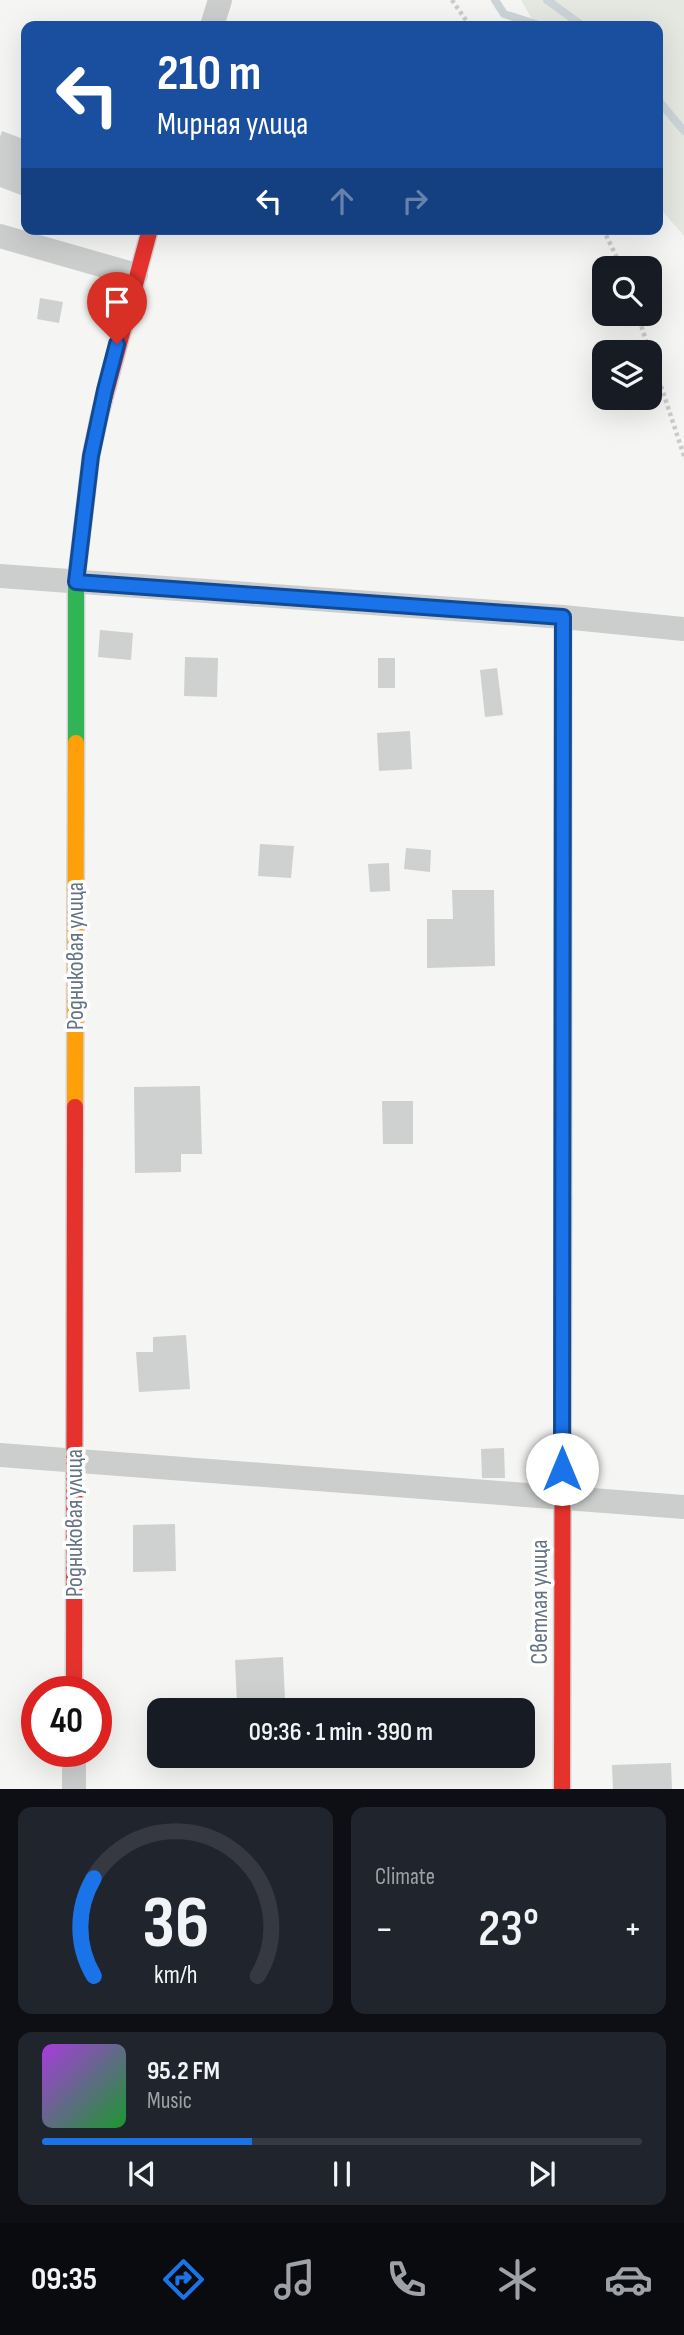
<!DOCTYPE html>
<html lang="en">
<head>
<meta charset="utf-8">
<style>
  body { margin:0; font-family:"Sofia Sans Condensed",sans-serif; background:#20242c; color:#f1f3f6; height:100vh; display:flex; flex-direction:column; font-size:26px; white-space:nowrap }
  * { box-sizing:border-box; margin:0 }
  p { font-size:23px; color:#9ea1a6 }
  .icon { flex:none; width:38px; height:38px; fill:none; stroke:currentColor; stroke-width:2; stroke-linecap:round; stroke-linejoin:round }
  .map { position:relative; height:1789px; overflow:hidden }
  .side { display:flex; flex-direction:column; gap:18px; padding:18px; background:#0d0f14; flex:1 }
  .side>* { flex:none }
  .hud { position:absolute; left:21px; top:21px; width:642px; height:214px; border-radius:14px; box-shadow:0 7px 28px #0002; background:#1a4fa0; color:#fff; overflow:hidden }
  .controls { position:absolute; left:592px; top:256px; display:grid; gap:14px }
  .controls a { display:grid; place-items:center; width:70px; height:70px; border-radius:14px; background:#171b24; box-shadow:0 7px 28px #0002; font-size:35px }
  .speed { position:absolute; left:21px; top:1676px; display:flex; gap:14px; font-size:35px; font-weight:700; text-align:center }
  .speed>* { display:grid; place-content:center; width:91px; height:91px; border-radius:50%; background:#171b24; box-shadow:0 7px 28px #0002; line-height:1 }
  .speed .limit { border:10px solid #d22; background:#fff; color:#111 }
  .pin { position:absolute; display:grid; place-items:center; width:60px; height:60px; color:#fff; margin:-72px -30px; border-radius:50% 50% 50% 0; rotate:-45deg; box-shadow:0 0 7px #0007 }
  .pin .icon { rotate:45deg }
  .me { position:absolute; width:77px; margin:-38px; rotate:0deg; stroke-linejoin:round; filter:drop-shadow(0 0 5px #0008) }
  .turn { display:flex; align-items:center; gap:24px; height:147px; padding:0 21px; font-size:32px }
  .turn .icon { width:91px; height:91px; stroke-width:2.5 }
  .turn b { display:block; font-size:49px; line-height:60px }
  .lanes { display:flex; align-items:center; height:66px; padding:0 21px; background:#0003; justify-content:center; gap:35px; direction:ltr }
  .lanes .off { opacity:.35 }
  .big { font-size:52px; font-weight:600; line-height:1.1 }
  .side .card { flex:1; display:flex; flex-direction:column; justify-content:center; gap:10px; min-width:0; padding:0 24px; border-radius:14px; background:#20242c }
  .side .dial { align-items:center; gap:0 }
  .dial svg { height:182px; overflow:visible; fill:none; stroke:#363941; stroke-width:7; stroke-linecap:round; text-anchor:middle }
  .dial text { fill:#f1f3f6; stroke:none }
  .song { display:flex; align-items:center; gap:21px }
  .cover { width:84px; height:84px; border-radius:10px; background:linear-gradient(135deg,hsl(280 70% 55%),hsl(130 70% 35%)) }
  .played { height:7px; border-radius:4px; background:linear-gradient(90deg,#1a73e8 35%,#363941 35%) }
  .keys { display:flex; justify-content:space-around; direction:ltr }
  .heat { display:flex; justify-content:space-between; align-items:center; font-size:38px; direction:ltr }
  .side .tiles { flex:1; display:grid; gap:18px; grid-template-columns:1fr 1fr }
  .card:last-child { grid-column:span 2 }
  .trip { position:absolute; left:147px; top:1698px; width:388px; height:70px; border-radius:14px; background:#171b24; box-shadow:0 7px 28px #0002; font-weight:600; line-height:70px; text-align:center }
  .dock { display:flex; height:112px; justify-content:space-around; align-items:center; background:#090b0e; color:#9ea1a6 }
  .dock .icon { width:49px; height:49px }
  .dock .selected { color:#1a73e8 }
  .dock b { font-size:32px; color:#f1f3f6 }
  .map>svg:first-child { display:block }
</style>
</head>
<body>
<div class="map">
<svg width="684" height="1789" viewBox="0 0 684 1789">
  <rect width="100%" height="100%" fill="#f5f5f3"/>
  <path fill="#e4e8e1" d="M 521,0 L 684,0 L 684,236 L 658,206 L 658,26 L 536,26 Z"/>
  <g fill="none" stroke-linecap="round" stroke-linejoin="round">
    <path stroke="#cdd4d7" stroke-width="8" d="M 495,0 L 504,14 L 542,26
      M 547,0 L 583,26
      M 658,100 L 684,131"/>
  </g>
  <path fill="#cfd0d0" d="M 2,131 L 26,140 L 26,197 L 0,187 L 0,137 Z
    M 40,298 L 63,302 L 59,323 L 37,319 Z
    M 100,630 L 133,633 L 131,660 L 98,657 Z
    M 185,657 L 218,658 L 217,697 L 184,696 Z
    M 378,658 L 395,658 L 395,688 L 378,688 Z
    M 497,668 L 503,715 L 485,717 L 480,670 Z
    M 410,731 L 412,769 L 379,771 L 377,733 Z
    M 260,844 L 294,846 L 291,878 L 258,876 Z
    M 406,848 L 431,850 L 430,872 L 404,869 Z
    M 389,863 L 390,891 L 370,892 L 368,864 Z
    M 452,890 L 494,890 L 495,966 L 427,968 L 427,919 L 453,919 Z
    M 200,1086 L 202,1154 L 181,1154 L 181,1172 L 135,1173 L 134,1087 Z
    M 382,1101 L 413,1101 L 413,1144 L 383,1144 Z
    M 186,1335 L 190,1389 L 139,1392 L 136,1352 L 153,1352 L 153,1337 Z
    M 504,1448 L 505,1478 L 482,1478 L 481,1449 Z
    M 175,1524 L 176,1571 L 133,1572 L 133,1525 Z
    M 283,1657 L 285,1700 L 237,1703 L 235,1660 Z
    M 671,1763 L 672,1789 L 613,1789 L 612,1765 Z"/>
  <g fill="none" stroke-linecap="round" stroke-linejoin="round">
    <defs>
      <path id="fast" d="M 76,743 L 76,582 L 91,456 L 99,418"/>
      <path id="slow" d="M 75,1107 L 76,743
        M 563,1198 L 563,617"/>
      <path id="jam" d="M 99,418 L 150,229
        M 74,1692 L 75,1107
        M 562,1789 L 563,1198"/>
    </defs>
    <use href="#fast" stroke="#d1d3d3" stroke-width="19"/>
    <use href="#slow" stroke="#d1d3d3" stroke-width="19"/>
    <use href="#jam" stroke="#d1d3d3" stroke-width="19"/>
    <path stroke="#cacbcb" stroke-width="4.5" stroke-dasharray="3.5 3.5" stroke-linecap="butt" d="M 452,0 L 470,26
      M 603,229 L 622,268
      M 637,313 L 684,456"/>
    <path stroke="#cccece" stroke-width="24" d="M 212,26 L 220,0
      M 0,236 L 136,275
      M 0,576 L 563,617 L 684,629
      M 0,1455 L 684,1507
      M 74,1789 L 74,1752"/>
    <use href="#fast" stroke="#30b455" stroke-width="16"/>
    <use href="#slow" stroke="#ff9f0a" stroke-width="16"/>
    <use href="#jam" stroke="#e5322d" stroke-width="16"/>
  </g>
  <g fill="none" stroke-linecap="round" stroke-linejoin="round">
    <defs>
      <path id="route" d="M 117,344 L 105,390 L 91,456 L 76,582 L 563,617 L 562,1469"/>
    </defs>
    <use href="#route" stroke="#114b97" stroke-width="18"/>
    <use href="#route" stroke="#1a73e8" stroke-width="12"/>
  </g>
  <g text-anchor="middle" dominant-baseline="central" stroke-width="7" stroke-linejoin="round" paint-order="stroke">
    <g font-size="24" fill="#647484" stroke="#fff">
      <text transform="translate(75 956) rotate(-90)">Родниковая улица</text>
      <text transform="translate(74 1523) rotate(-90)">Родниковая улица</text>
      <text transform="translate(539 1602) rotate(-90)">Светлая улица</text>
    </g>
  </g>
</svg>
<div class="controls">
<a><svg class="icon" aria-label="search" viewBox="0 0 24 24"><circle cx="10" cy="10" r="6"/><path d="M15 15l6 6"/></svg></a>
<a><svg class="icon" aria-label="layers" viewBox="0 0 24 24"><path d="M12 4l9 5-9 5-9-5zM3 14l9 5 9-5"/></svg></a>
</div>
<div class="speed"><div class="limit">40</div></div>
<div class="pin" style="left:117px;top:344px;background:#d93025"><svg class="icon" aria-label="arrive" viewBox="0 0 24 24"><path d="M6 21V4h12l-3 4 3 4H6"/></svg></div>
<svg class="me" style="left:562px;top:1469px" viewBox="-20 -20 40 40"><circle r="19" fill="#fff"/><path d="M0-13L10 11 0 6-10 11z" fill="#1a73e8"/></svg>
<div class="trip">09:36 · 1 min · 390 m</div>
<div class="hud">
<div class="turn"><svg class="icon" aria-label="left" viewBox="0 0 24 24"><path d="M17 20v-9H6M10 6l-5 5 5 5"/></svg><div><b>210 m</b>Мирная улица</div></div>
<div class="lanes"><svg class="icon" aria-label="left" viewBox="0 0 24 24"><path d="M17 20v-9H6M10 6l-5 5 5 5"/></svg><svg class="icon off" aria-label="ahead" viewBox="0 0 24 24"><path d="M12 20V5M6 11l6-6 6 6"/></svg><svg class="icon off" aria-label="right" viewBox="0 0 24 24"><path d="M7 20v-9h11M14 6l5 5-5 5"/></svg></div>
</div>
</div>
<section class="side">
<div class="tiles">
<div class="card dial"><svg viewBox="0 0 100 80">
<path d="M14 69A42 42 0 1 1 86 69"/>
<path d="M14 69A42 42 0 0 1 14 26" stroke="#1a73e8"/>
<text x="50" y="56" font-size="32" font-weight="700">36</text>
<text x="50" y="72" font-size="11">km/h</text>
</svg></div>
<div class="card"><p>Climate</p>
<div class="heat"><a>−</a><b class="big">23°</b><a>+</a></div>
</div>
<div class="card">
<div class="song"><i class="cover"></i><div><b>95.2 FM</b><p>Music</p></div></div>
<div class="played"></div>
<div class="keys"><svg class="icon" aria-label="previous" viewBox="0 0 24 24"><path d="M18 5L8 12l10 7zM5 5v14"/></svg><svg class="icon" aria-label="pause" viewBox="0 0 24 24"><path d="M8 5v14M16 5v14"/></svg><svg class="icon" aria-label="next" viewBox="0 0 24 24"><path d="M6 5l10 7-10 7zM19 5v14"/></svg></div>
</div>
</div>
</section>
<nav class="dock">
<b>09:35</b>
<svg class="icon selected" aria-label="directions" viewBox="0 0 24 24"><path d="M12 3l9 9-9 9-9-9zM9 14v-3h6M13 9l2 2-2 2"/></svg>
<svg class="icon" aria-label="music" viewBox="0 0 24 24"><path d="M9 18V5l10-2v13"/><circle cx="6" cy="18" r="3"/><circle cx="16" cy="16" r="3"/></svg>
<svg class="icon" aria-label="phone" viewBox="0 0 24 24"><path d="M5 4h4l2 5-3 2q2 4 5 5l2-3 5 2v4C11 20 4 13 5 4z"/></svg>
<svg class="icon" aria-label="climate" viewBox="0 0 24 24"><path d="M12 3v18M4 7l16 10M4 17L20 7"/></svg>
<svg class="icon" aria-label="car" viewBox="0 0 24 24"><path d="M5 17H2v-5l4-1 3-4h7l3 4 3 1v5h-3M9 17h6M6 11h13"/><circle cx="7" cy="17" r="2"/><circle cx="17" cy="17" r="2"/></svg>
</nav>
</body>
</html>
